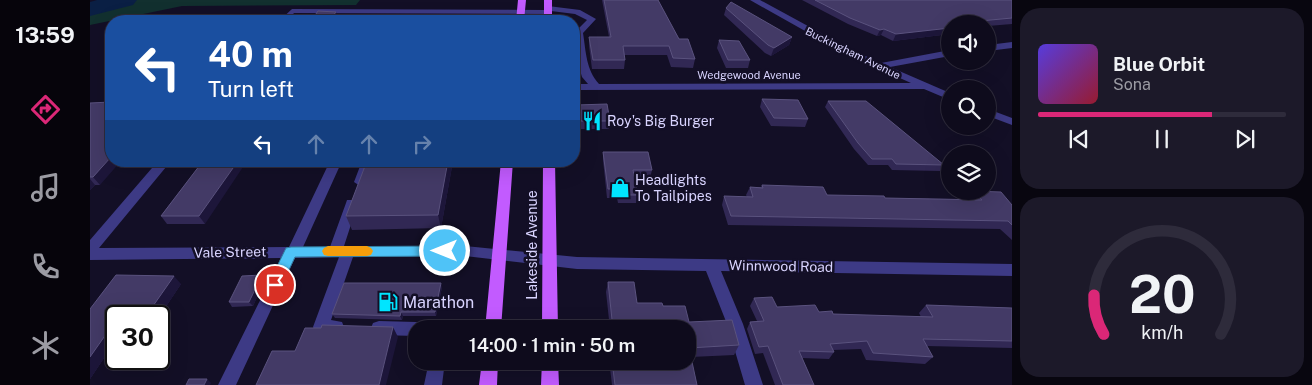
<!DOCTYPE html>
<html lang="en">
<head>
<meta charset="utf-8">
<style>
  body { margin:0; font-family:"Public Sans",sans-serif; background:#1c1929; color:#f1f3f6; height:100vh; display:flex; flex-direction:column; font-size:19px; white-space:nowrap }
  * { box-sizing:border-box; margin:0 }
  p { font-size:16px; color:#9b9ba3 }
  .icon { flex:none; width:28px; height:28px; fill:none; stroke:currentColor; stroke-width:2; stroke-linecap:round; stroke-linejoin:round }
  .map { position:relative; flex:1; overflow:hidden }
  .drawer { display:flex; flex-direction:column; gap:8px; padding:8px; background:#08060f; width:300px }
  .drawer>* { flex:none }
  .banner { position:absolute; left:15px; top:15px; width:475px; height:152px; border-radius:20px; box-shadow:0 5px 20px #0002,0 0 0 1px #2e2b3b; background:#1a4fa0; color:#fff; overflow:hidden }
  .tools { position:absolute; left:851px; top:15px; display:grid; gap:10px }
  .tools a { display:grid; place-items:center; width:55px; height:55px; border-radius:50%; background:#0e0b1c; box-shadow:0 5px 20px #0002,0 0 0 1px #2e2b3b; font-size:25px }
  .speed { position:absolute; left:15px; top:305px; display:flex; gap:10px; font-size:25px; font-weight:700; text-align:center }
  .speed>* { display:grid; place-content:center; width:65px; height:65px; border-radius:50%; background:#0e0b1c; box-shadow:0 5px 20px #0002,0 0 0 1px #2e2b3b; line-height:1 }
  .speed .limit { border:2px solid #111; border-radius:8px; background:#fff; color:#111 }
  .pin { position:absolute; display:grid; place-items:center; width:42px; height:42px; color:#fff; margin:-21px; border:2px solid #fff; border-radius:50%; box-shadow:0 1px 5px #0007 }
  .me { position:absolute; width:55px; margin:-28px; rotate:270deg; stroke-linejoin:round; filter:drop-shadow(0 0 4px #0008) }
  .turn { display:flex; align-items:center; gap:18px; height:105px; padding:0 20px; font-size:22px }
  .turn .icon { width:65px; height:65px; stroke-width:2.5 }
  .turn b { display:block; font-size:35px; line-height:42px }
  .lanes { display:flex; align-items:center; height:48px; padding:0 20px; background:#0003; justify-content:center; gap:25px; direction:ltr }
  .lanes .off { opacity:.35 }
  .drawer .widget { flex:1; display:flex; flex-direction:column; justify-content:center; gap:8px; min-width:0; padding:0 18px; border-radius:20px; background:#1c1929 }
  .drawer .dial { align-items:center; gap:0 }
  .dial svg { height:130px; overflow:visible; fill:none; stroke:#2e2b3b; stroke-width:7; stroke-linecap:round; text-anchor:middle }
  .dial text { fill:#f1f3f6; stroke:none }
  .song { display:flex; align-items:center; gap:15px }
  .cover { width:60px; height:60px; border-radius:8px; background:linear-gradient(135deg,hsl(250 70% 55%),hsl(350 70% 35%)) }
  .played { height:5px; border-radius:2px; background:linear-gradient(90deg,#db2777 70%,#2e2b3b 70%) }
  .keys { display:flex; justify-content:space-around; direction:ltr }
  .trip { position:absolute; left:318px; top:320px; width:288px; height:50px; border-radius:20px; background:#0e0b1c; box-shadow:0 5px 20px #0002,0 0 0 1px #2e2b3b; font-weight:600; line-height:50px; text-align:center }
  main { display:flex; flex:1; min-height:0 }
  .tabs { display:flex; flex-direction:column; width:90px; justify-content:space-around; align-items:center; background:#06040b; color:#9b9ba3 }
  .tabs .icon { width:35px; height:35px }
  .tabs .current { color:#db2777 }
  .tabs b { font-size:22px; color:#f1f3f6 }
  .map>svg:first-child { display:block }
</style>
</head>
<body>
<main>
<nav class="tabs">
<b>13:59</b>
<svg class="icon current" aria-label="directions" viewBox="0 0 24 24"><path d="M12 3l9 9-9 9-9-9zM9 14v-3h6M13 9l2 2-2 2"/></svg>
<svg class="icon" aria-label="music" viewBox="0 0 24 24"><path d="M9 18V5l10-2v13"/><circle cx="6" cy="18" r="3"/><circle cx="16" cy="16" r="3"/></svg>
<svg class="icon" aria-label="phone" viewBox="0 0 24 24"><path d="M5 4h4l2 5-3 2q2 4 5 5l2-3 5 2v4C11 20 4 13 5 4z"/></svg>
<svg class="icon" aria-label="climate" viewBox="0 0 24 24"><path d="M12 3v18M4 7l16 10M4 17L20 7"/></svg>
</nav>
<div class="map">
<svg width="922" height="385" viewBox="0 0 922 385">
  <rect width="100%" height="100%" fill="#130f26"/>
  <path fill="#12302f" d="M 41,0 L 270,0 L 266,5 L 92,6 L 0,25 L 0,9 Z"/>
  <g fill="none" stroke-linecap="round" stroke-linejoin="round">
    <path fill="#0a1f44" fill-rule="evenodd" d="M 7,0 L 47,0 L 43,5 L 0,16 L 0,2 Z"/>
    <path fill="#3d3a85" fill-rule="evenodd" d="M 660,0 L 670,0 L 762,50 L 791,63 L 860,50 L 860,56 L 800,67 L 860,93 L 860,100 L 834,89 L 484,90 L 484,84 L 498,84 L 492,77 L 489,67 L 484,67 L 484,61 L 488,61 L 484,31 L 487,30 L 497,20 L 485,14 L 461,11 L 461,14 L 458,14 L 204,13 L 197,21 L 189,21 L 202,9 L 455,10 L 454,8 L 458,6 L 490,10 L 506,19 L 493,33 C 496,52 496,70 509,84 L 821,83 L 756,54 Z
      M 922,42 L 922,48 L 898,51 L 898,45 Z
      M 898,109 L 922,118 L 922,125 L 898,116 Z
      M 68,161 L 81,161 L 9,248 L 199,247 L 240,161 L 252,161 L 213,247 L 240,247 L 256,203 L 257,200 L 267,200 L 268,203 L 254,246 L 375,246 L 487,257 L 922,264 L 922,276 L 631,271 L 653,324 L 673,385 L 655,385 L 637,324 L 616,271 L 487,269 L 375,256 L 263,257 L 241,320 L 252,322 L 254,327 L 252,332 C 243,335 234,335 225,332 L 223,327 L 249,257 L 205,258 L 146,385 L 128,385 L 191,258 L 0,260 L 0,240 Z
      M 272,161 L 284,161 L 276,182 L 270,186 L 264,182 Z
      M 289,321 L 326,322 L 332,324 L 334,329 L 326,329 L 326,336 L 289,335 L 283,333 L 281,328 L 283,323 Z
      M 339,361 L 355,361 L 352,385 L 334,385 Z"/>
    <path fill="#c25bff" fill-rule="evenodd" d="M 428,0 L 436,0 L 434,21 L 426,21 Z
      M 454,0 L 462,0 L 462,21 L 454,21 Z
      M 411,161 L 423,161 L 411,329 L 395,329 Z
      M 453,161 L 465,161 L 468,329 L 452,329 Z
      M 392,361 L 408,361 L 407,385 L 389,385 Z
      M 452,361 L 468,361 L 469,385 L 451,385 Z"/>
  </g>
  <path fill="#312854" d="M 512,0 L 568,0 L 589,39 L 605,59 L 603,68 L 581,67 L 577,55 L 534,55 L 535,60 L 534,69 L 502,69 L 499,46 L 499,37 L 519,37 Z
    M 712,0 L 922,0 L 922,24 L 898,26 L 898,24 L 860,24 L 860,34 L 803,41 L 791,35 L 787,36 L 758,24 Z
    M 636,8 L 702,37 L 699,45 L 681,56 L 675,53 L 634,15 Z
    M 629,40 L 660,60 L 658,68 L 636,68 L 627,48 Z
    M 672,99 L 718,119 L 715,127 L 681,126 L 670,107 Z
    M 738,101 L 854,165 L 850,171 L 802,170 L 798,165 L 778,165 L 764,149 L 735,107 Z
    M 0,103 L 10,185 L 5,185 L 0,190 Z
    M 486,105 L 520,121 L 519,129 L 487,129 Z
    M 513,152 L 562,170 L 560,178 L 545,178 L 548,195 L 546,203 L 528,203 L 527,198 L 517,198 L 513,160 Z
    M 113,161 L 115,224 L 77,224 L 71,216 Z
    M 363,161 L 351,228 L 262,230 L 256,216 L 282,166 Z
    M 672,185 L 737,195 L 795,198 L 876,199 L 882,191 L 922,205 L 922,240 L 910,229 L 638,225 L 632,205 L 634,196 L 657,197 L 656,195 L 660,187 L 671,187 Z
    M 175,280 L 163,306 L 142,307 L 139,302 Z
    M 518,282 L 547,303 L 573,306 L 599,322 L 649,345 L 644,355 L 601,357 L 607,385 L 522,385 L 520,368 L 521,361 L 596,361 L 596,329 L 520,329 L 516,292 Z
    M 91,284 L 71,314 L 44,313 L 26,316 L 26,340 L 0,379 L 0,309 Z
    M 352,287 L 346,316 L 313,316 L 312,320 L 245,318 L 242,314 Z
    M 664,298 L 687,307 L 743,314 L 831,317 L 829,313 L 836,305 L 922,308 L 922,348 L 837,346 L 843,357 L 835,364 L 776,360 L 771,349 L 743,350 L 744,352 L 739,359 L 712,358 L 724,385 L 685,385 L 673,353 L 665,354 L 657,329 L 660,322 L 667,321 L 660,306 Z"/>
  <path fill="#1d163a" d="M 246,12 L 247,15 L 243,21 L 239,21 Z
    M 860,28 L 860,34 L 803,41 L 806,34 Z
    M 794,29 L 791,35 L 787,36 L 790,30 Z
    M 702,37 L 699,45 L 681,56 L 684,48 Z
    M 21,157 L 21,161 L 31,161 L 10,185 L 3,177 Z
    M 148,161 L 157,161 L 115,224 L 109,216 Z
    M 358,161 L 363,161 L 351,228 L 348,215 Z
    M 0,179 L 5,185 L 0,190 Z
    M 172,275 L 175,280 L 163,306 L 159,302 Z
    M 84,276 L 91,284 L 71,314 L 63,306 Z
    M 351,283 L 352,287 L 346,316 L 345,312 Z
    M 36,306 L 44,313 L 43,316 L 29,316 Z
    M 311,312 L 313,316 L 312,320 L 310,316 Z
    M 26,320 L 26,340 L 0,379 L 0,357 Z
    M 303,327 L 308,337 L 296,385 L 289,385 Z
    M 117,379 L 121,383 L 120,385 L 114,385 Z"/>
  <path fill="#433a66" stroke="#5a527e" d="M 514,0 L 568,0 L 589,39 L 598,39 L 605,59 L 583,58 L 579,46 L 533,46 L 535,60 L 503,60 L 499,37 L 521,37 Z
    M 725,0 L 922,0 L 922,18 L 890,21 L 894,23 L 892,24 L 860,24 L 860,28 L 806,34 L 794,29 L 790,30 L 760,18 Z
    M 641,2 L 702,37 L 684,48 L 678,45 L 636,8 Z
    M 228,11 L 246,12 L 239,21 L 221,21 Z
    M 629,40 L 649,41 L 660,60 L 638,60 Z
    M 672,99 L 708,100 L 718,119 L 684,118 Z
    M 738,101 L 776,101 L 854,165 L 806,164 L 802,159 L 782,159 L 768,143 Z
    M 21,102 L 21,157 L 3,177 L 0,177 L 0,103 Z
    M 517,104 L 520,121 L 487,121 L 486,105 Z
    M 513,152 L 558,152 L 562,170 L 543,170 L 548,195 L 529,195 L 528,189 L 518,189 Z
    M 113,161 L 148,161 L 109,216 L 71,216 Z
    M 284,161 L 358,161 L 348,215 L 256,216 L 275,166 L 282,166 Z
    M 672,185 L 733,187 L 737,195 L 794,196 L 795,198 L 892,200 L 882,191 L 911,192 L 922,205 L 922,225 L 918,221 L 641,216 L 634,196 L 663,197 L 660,187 L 673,188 Z
    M 26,275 L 84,276 L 63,306 L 36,306 L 29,316 L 26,316 L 26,320 L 0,357 L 0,309 Z
    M 172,275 L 159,302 L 139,302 L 152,276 Z
    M 518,282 L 544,282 L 547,303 L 572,303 L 573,306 L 595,306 L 599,322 L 642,320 L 649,345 L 599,348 L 607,385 L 525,385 L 522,361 L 596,361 L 596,329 L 523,329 Z
    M 254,283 L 351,283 L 345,312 L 311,312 L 310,316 L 242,314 Z
    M 682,297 L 687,307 L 725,305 L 729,312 L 742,311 L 743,314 L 843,317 L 836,305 L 922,308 L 922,341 L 833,339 L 843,357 L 783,353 L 777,341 L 740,344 L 744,352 L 709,351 L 724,385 L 693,385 L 678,346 L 669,347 L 660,322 L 674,321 L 664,298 Z
    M 232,325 L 303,327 L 289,385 L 166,385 L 182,351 L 205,351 L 215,328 L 231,328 Z
    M 99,379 L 117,379 L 114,385 L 96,385 Z"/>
  <path fill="#4fc3f7" stroke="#337fa1" d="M 355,246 L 360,247 L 362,251 L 360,254 L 355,256 L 205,257 L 190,289 L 185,291 L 180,289 L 178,285 L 196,248 L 201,247 Z"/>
  <path fill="#f59e0b" d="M 238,246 L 277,246 L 281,248 L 283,251 L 281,255 L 277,256 L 238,256 L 234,255 L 232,251 L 234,248 Z"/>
  <defs>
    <symbol id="restaurant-bare" viewBox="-9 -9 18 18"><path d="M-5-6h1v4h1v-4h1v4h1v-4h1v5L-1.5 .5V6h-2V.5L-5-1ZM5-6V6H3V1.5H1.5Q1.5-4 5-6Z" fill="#00e5ff" stroke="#130f26" stroke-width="2.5" paint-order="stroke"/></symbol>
    <symbol id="shop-bare" viewBox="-9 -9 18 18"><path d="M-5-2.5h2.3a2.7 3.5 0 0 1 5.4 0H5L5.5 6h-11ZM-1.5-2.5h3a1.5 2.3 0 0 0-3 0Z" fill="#00e5ff" stroke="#130f26" stroke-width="2.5" paint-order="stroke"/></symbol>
    <symbol id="fuel-bare" viewBox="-9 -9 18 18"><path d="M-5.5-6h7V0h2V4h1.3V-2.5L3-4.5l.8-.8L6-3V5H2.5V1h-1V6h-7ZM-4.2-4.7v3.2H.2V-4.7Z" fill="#00e5ff" stroke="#130f26" stroke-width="2.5" paint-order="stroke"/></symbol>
  </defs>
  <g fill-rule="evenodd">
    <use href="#restaurant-bare" x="488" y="107" width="28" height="28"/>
    <use href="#shop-bare" x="516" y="174" width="28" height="28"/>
    <use href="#fuel-bare" x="284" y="288" width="28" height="28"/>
  </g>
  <g text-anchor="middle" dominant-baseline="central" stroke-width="5" stroke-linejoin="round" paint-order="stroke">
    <g font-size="11" fill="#d9d4ff" stroke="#130f26">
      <text transform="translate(763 53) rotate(26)">Buckingham Avenue</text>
      <text x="659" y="75">Wedgewood Avenue</text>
    </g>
    <g font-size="14" fill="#d9d4ff" stroke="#130f26" text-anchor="start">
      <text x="517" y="121">Roy's Big Burger</text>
      <text x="545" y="180">Headlights<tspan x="545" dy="16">To Tailpipes</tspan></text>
    </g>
    <g font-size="14" fill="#d9d4ff" stroke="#130f26">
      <text transform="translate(442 245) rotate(-90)">Lakeside Avenue</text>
      <text transform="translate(140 252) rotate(-1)">Vale Street</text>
      <text transform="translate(691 266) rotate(1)">Winnwood Road</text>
    </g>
    <g font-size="16" fill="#d9d4ff" stroke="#130f26" text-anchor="start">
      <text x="313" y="302">Marathon</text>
    </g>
  </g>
</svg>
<div class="tools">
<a><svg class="icon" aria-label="sound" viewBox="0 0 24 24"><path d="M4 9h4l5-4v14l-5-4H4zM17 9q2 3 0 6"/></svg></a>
<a><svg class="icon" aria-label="search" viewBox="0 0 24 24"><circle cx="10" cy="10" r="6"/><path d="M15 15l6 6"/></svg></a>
<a><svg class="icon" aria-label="layers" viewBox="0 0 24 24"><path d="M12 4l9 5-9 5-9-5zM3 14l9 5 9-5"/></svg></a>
</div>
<div class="speed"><div class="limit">30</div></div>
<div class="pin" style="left:185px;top:285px;background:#d93025"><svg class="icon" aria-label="arrive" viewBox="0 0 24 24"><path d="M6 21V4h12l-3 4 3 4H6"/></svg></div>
<svg class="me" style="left:355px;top:251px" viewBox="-20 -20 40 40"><circle r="17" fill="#4fc3f7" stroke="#fff" stroke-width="3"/><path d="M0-11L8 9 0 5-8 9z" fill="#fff"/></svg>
<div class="trip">14:00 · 1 min · 50 m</div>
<div class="banner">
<div class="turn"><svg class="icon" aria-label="left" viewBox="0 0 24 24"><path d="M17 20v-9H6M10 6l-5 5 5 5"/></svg><div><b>40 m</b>Turn left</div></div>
<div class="lanes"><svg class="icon" aria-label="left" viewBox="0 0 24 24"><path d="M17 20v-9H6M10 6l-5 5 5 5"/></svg><svg class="icon off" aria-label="ahead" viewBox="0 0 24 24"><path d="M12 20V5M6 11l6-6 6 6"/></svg><svg class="icon off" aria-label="ahead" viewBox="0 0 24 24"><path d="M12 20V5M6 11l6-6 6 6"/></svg><svg class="icon off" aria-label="right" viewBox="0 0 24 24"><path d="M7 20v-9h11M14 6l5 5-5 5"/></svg></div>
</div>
</div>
<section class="drawer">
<div class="widget">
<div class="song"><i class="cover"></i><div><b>Blue Orbit</b><p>Sona</p></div></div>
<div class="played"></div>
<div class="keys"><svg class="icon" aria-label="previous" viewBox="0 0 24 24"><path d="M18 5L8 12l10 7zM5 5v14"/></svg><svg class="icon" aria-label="pause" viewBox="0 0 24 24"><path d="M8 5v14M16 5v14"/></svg><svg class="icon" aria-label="next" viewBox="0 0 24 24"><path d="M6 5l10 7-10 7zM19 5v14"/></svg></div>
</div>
<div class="widget dial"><svg viewBox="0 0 100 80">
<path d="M14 69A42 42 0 1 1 86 69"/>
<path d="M14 69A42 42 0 0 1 8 45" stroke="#db2777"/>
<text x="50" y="56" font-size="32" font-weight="700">20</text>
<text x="50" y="72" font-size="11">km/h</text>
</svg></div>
</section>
</main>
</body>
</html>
